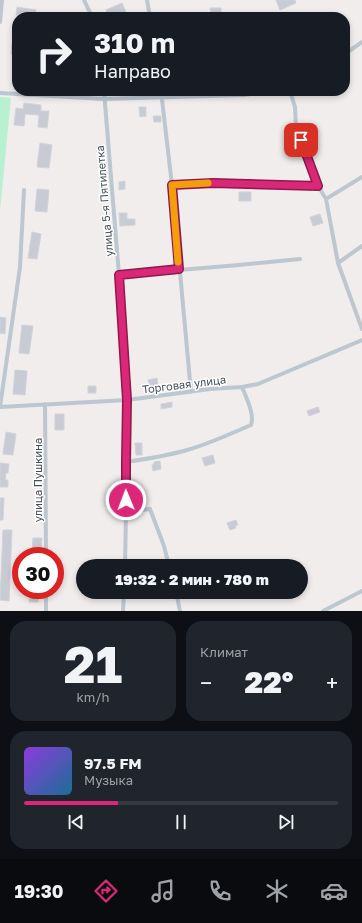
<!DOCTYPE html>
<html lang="ru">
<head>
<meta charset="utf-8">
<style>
  body { margin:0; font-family:"Golos Text",sans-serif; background:#20242c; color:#f1f3f6; height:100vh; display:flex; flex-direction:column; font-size:15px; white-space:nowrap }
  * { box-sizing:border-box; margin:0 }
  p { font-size:13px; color:#9ea1a6 }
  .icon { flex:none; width:22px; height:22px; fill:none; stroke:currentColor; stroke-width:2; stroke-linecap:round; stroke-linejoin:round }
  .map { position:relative; height:611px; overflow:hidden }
  .details { display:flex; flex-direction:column; gap:10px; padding:10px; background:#0d0f14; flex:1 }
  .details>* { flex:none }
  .banner { position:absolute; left:12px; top:12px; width:338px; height:84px; border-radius:16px; box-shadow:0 2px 6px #0003; background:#171b24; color:#f1f3f6; overflow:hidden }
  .speed { position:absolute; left:12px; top:547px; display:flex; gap:8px; font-size:20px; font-weight:700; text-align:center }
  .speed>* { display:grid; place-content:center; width:52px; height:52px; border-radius:50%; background:#171b24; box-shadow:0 2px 6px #0003; line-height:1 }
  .speed .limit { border:6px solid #d22; background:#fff; color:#111 }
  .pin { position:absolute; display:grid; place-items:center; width:34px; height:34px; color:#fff; margin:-17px; border-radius:8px; box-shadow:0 2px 6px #0006 }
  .me { position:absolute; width:44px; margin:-22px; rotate:359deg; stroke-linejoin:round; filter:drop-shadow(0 0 3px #0008) }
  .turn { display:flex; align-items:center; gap:14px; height:84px; padding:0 16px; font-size:18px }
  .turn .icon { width:52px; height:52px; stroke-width:2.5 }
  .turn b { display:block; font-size:28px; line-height:34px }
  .big { font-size:30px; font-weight:800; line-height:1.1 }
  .details .widget { flex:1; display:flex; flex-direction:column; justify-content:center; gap:6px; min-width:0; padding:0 14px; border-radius:16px; background:#20242c }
  .details .dial { align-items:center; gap:0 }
  .dial b { font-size:52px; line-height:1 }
  .song { display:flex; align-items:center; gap:12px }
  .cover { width:48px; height:48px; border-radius:6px; background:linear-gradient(135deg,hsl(270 70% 55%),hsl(200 70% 35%)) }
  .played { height:4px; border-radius:2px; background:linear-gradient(90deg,#db2777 30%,#363941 30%) }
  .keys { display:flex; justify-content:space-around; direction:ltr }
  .heat { display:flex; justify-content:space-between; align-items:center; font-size:22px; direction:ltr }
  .details .tiles { flex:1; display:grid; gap:10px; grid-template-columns:1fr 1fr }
  .widget:last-child { grid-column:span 2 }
  .trip { position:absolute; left:76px; top:559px; width:232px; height:40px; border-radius:20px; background:#171b24; box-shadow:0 2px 6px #0003; font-weight:800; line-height:40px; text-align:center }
  .tabs { display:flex; height:64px; justify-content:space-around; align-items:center; background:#090b0e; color:#9ea1a6 }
  .tabs .icon { width:28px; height:28px }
  .tabs .active { color:#db2777 }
  .tabs b { font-size:18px; color:#f1f3f6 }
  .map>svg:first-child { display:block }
</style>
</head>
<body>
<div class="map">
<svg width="362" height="611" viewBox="0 0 362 611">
  <rect width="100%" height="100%" fill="#f0edec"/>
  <path fill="#b7f1cf" d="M 0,97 L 11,98 L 0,211 Z"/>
  <path fill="#c8cbd3" stroke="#d0d3d9" d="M 276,0 L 295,0 L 296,3 L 280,10 Z
    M 122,3 L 128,17 L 109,17 L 106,10 Z
    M 17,7 L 36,10 L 35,17 L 16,15 Z
    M 210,8 L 221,8 L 221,17 L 205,17 L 205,14 L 211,13 Z
    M 239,13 L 240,17 L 231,17 L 230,15 Z
    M 12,43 L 17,44 L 17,55 L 11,54 Z
    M 24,103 L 41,105 L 41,111 L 49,111 L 47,128 L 38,127 L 39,115 L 25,114 L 24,126 L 14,125 L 16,108 L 23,109 Z
    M 139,107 L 146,107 L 146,116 L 140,117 Z
    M 153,116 L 161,116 L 161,122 L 154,122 Z
    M 40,143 L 52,145 L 49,168 L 37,167 Z
    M 125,181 L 125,189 L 119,190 L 119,182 Z
    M 37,189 L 49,190 L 47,212 L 35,211 Z
    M 239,192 L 251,192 L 251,201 L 239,201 Z
    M 119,213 L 127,213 L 127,219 L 135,219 L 135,225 L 120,226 Z
    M 320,214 L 323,223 L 313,226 L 310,217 Z
    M 32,232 L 41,234 L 37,259 L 28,258 Z
    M 0,317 L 6,318 L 5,334 L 0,333 Z
    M 22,325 L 33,326 L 29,354 L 19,353 Z
    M 15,370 L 27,371 L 25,395 L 13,394 Z
    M 157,378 L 158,387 L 150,388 L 148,380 Z
    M 88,386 L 96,386 L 96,393 L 88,393 Z
    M 172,402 L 172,407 L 161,409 L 161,404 Z
    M 318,407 L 320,412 L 309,416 L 307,411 Z
    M 55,414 L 64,414 L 64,430 L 55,430 Z
    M 6,432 L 16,434 L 13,455 L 3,454 Z
    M 135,443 L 142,443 L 142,455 L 136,455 Z
    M 213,455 L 215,463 L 205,466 L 202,458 Z
    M 160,461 L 161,469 L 153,471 L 152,465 L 154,464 L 154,462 Z
    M 0,463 L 9,464 L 8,473 L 6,473 L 5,480 L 8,480 L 8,487 L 0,487 Z
    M 0,498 L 4,498 L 3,520 L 0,520 Z
    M 236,520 L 238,525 L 235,526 L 236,528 L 230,530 L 227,523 Z
    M 3,530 L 12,530 L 9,601 L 0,600 Z
    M 33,538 L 42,538 L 41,556 L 32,556 Z
    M 30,590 L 39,590 L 38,602 L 29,602 Z"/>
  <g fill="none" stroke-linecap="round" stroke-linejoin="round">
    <path stroke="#bcc7d0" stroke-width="4" d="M 84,0 L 92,17
      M 147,0 L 150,17
      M 0,22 L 2,0
      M 345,54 L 362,42
      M 104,91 L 119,275 L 127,400 L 126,462 L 126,512 L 125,566
      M 161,91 L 172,185 L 191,392
      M 290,91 L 295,107 L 296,128 L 318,186 L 326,199 L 338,263 L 362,329
      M 0,93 L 104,99 L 244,95 L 270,91
      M 172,185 L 213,183 L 318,186
      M 326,199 L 362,177
      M 338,263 L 362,246
      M 119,275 L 239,265 L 300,259
      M 45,404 L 46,556
      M 0,407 L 127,400 L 210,389 L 242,387 L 258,384 L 362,340
      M 0,407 L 20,267 L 24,190
      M 126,462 C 146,459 167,456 187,450 C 209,444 230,434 251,425 C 255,415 246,397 242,387
      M 126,512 L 150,509 L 164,546 L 169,566
      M 46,590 L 46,611
      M 176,592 L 180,611
      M 123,611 L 124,592
      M 323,611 L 362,591"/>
  </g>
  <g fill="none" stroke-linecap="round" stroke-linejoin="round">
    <defs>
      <path id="route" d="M 126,500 L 126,462 L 127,400 L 119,275 L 179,269 L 172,185 L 213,183 L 318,186 L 301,140"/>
    </defs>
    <use href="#route" stroke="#8e194d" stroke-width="10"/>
    <use href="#route" stroke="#db2777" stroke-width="7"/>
    <path stroke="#f59e0b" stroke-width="7" d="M 178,262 L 172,185 L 208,183"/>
  </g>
  <g text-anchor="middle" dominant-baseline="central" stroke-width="3" stroke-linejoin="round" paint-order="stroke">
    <g font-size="11" fill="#44505b" stroke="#fff">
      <text transform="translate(104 201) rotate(-95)">улица 5-я Пятилетка</text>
      <text transform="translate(184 384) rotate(-7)">Торговая улица</text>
      <text transform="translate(37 480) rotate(-90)">улица Пушкина</text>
    </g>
  </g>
</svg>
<div class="speed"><div class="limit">30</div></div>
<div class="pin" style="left:301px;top:140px;background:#d93025"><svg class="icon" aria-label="arrive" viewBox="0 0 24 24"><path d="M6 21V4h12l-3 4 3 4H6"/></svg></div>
<svg class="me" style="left:126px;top:500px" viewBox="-20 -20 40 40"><circle r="17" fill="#db2777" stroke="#fff" stroke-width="3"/><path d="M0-11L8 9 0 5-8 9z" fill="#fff"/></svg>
<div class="trip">19:32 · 2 мин · 780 m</div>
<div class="banner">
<div class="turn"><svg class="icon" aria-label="right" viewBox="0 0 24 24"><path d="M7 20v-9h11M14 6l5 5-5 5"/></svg><div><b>310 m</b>Направо</div></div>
</div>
</div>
<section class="details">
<div class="tiles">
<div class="widget dial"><b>21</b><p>km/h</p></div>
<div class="widget"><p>Климат</p>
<div class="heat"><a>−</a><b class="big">22°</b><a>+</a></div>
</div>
<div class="widget">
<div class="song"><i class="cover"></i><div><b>97.5 FM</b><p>Музыка</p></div></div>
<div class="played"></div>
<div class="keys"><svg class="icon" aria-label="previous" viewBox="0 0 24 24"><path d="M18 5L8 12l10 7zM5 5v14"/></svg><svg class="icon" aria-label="pause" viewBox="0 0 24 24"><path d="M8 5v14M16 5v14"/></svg><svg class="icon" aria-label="next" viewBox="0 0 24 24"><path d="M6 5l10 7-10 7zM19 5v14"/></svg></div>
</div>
</div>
</section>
<nav class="tabs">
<b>19:30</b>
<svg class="icon active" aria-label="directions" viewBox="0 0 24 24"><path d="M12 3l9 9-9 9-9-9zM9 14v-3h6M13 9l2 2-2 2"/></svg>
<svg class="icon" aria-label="music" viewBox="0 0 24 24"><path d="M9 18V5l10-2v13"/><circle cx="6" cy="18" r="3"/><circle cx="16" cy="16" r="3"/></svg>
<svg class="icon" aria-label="phone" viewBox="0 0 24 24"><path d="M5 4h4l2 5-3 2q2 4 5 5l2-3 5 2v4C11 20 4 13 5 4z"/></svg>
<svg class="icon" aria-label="climate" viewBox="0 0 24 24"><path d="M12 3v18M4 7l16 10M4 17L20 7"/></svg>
<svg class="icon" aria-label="car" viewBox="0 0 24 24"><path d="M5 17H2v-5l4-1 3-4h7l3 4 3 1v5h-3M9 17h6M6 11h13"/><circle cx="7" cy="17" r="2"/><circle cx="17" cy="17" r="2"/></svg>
</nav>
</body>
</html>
